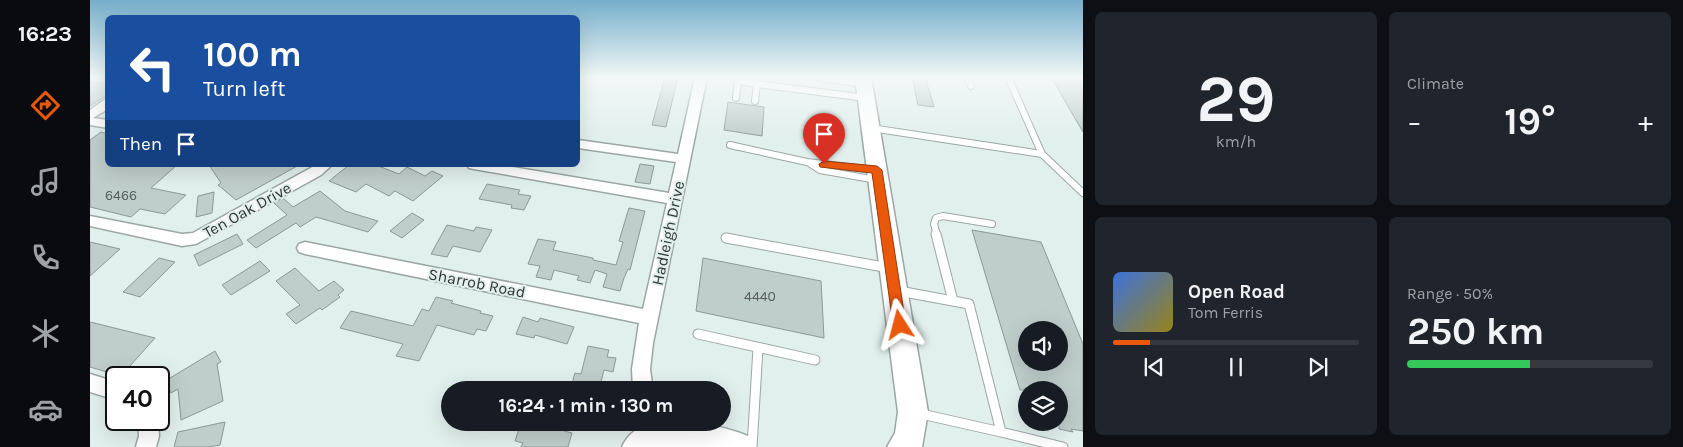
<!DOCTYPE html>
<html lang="en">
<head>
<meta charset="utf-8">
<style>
  body { margin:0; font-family:Karla,sans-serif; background:#20242c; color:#f1f3f6; height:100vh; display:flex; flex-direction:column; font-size:19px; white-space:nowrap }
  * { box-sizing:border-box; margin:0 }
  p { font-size:16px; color:#9ea1a6 }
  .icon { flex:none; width:28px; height:28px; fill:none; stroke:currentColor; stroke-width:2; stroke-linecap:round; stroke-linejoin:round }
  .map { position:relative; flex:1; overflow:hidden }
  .side { display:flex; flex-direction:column; gap:12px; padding:12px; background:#0d0f14; width:600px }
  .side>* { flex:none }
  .banner { position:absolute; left:15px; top:15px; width:475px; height:152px; border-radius:8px; box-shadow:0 5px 20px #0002; background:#1a4fa0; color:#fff; overflow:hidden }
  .controls { position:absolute; left:928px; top:321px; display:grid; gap:10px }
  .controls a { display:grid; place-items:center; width:50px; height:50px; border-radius:50%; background:#171b24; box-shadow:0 5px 20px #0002; font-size:25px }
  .speed { position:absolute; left:15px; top:366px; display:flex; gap:10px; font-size:25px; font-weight:700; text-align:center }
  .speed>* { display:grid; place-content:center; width:65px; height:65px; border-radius:50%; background:#171b24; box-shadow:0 5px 20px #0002; line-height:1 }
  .speed .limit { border:2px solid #111; border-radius:8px; background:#fff; color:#111 }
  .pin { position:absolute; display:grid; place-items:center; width:42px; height:42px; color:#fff; margin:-51px -21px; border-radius:50% 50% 50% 0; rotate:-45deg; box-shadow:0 0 5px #0007 }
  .pin .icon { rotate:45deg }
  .me { position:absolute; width:55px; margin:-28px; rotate:351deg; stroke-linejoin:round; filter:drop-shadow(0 0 4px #0008) }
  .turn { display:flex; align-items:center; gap:18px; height:105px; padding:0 15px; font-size:22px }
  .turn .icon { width:65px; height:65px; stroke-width:2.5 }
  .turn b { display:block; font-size:35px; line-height:42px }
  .then { display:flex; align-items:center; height:48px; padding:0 15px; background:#0003; gap:10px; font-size:19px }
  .big { font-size:38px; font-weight:700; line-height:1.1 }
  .side .card { flex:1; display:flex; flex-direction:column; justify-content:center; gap:8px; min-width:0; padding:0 18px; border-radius:8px; background:#20242c }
  .side .dial { align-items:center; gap:0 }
  .dial b { font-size:65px; line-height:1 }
  .song { display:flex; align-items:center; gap:15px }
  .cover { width:60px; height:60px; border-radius:8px; background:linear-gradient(135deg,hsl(220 70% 55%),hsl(50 70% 35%)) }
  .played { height:5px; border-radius:2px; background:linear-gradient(90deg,#ea580c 15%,#363941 15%) }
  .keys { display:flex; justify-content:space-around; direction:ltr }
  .heat { display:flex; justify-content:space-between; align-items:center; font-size:28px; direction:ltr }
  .charge { height:8px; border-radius:4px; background:linear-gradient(90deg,#34c759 50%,#363941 0) }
  .side .tiles { flex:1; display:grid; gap:12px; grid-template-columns:repeat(2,1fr) }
  .trip { position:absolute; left:351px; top:381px; width:290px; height:50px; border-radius:25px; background:#171b24; box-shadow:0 5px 20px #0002; font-weight:700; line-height:50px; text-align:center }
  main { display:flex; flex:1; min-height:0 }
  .dock { display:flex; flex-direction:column; width:90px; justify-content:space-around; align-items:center; background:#090b0e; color:#9ea1a6 }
  .dock .icon { width:35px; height:35px }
  .dock .on { color:#ea580c }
  .dock b { font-size:22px; color:#f1f3f6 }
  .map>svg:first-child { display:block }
</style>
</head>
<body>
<main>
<nav class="dock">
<b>16:23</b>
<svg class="icon on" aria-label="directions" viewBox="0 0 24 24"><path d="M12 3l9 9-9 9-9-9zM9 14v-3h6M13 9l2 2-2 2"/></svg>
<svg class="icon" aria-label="music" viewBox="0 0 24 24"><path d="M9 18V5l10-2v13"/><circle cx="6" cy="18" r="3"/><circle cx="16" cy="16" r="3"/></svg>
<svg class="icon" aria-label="phone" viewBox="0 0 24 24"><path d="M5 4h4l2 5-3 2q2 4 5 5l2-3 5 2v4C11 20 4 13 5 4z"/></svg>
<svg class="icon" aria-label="climate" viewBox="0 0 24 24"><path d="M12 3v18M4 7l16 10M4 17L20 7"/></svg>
<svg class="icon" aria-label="car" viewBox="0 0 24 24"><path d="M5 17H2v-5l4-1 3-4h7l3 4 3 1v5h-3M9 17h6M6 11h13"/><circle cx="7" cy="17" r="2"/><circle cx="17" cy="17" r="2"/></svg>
</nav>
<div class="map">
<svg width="993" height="447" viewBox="0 0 993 447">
  <rect width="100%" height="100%" fill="#e1efed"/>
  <path fill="#bfcdcb" stroke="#8b9896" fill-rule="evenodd" d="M 822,77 L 835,77 L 844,107 L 828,105 Z
    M 961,77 L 993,77 L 993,132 Z
    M 574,80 L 587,81 L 576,127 L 562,125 Z
    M 0,81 L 18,84 L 18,97 L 14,97 L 0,106 Z
    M 638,102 L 674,107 L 672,136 L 634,130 Z
    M 11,132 L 18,134 L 18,165 L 87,165 L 61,188 L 96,195 L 75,214 L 50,209 L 41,217 L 0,207 L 0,140 Z
    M 550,164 L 564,166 L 560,184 L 545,182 Z
    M 119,165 L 209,165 L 146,200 L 128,185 L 131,183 Z
    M 259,165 L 286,165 L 309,174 L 317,167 L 335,176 L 342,171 L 353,176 L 323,201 L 305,191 L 299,196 L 276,184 L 266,192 L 239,181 Z
    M 397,184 L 430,190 L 428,194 L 441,196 L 434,210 L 421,208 L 422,205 L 389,199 Z
    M 230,191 L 255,211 L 288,221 L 278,232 L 226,217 L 210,227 L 206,223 L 166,248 L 157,240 L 197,215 L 184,203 L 193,198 L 203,207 Z
    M 124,192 L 122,213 L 106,217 L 108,196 Z
    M 539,208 L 555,211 L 540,270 L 538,269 L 534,278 L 530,291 L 513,287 L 517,274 L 505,270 L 500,283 L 487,280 L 489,276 L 464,270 L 461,280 L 446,277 L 450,266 L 438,264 L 448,239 L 466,242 L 463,250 L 503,258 L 503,260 L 526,265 L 533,242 L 529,241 Z
    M 322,213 L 334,220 L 312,238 L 300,231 Z
    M 357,225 L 384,231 L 386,227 L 402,230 L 390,252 L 363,246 L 357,257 L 341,254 Z
    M 882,230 L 951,242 L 993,344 L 993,431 L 981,429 L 983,432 L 969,429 L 969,390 L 930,390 ZM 936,330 L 969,330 L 969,362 L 936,362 Z
    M 147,234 L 153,244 L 109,266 L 104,255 Z
    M 0,242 L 30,249 L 0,276 Z
    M 69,258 L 85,262 L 50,297 L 33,292 Z
    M 613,258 L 731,281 L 734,338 L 606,311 Z
    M 170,261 L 180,271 L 141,295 L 132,285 Z
    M 205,268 L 229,291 L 244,281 L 254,290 L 248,295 L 250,297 L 232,310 L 230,308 L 206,324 L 196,314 L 210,305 L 186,281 Z
    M 346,297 L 363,301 L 361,303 L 391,311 L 390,313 L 403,316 L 396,331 L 387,329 L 384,335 L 347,325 L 329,361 L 306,356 L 313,344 L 250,328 L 261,311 L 323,326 L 332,309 L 339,311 Z
    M 433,317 L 448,322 L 450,318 L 484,327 L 477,344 L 445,335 L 444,338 L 426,334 Z
    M 0,322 L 65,338 L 31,376 L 0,367 Z
    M 498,346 L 519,350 L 517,357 L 526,358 L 523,372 L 514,370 L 509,390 L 487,390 L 487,388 L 481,387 L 485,373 L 491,374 Z
    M 125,351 L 131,362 L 127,364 L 133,401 L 91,420 L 88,389 L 81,393 L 75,381 Z
    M 135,422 L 130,445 L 119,447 L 84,447 L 88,432 Z
    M 440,422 L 482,433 L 478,447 L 431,447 L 433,443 L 425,441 L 431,423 L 439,425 Z"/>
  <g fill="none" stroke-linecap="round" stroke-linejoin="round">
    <defs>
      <path id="lane-far1" d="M 726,77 L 774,84
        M 877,77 L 881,86
        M 918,77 L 952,154 L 993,193
        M 646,98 L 648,81 L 667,84
        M 665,101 L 667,84 L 776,98
        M 781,128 L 952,154
        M 640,145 L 717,162 L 785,170
        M 719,163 L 730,170 L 787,180
        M 847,235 L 844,224 L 846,218 L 853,216 L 902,224"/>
      <path id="lane" d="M 846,234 L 863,301
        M 636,238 L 799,268
        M 809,291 L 879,304 L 911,432 L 827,413
        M 608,334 L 725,360
        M 911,432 L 973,447
        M 662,447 L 668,348"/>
      <path id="street" d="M 605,77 L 617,77 L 563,343 L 560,369 L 563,390 L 543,390 L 542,369 L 549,323 L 215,254 L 209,252 L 207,248 L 209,244 L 215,242 L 553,309 L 577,203 L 384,169 L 379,168 L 377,165 L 411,165 L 579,193 L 586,162 L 488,148 L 488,140 L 588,154 Z
        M 14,100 L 18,100 L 18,109 L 3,118 L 18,120 L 18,128 L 0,125 L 0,110 Z
        M 226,165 L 242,165 L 231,175 L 106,244 L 92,246 L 0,226 L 0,216 L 92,234 L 103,233 Z
        M 0,374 L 26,382 L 26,400 L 0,392 Z
        M 48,420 L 68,420 L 69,436 L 66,447 L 46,447 L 49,436 Z"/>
      <path id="secondary" d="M 765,77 L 781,77 L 838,412 L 832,447 L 797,447 L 805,433 L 808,412 Z
        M 565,422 C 598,422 627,423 658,436 L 663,447 L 532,447 C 538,433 549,426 565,422 Z"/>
    </defs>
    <use href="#lane-far1" stroke="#9aa7a5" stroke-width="8"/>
    <use href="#lane" stroke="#9aa7a5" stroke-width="11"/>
    <use href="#street" stroke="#9aa7a5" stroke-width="3"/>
    <use href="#secondary" stroke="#9aa7a5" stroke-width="3"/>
    <use href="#lane-far1" stroke="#fff" stroke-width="6"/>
    <use href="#lane" stroke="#fff" stroke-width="9"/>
    <use href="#street" fill="#fff" fill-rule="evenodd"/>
    <use href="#secondary" fill="#fff" fill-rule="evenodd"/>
  </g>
  <linearGradient id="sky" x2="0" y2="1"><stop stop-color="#75aecb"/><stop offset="0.55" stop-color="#f2f8f7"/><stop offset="1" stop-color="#f2f8f7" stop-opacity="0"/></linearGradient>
  <rect width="993" height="140" fill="url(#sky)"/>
  <path fill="#ea580c" stroke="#983908" d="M 734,161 L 787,166 L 792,170 L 816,325 L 814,329 L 810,331 L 805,329 L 803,325 L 782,173 L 730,167 L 729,164 Z"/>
  <g text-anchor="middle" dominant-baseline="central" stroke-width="4" stroke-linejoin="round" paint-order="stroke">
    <g font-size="14" fill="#555c5c">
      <text x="31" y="195">6466</text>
      <text x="670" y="296">4440</text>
    </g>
    <g font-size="16" fill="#323737" stroke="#e1efed">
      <text transform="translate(157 210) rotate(-29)">Ten Oak Drive</text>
      <text transform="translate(578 233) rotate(-78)">Hadleigh Drive</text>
      <text transform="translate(387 283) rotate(11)">Sharrob Road</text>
    </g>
  </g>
</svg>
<div class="controls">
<a><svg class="icon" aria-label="sound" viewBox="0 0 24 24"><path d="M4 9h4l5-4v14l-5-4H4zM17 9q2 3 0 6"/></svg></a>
<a><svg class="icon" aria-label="layers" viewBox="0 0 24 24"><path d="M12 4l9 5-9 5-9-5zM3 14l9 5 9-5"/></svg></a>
</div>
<div class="speed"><div class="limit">40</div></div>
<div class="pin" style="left:734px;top:164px;background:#d93025"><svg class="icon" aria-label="arrive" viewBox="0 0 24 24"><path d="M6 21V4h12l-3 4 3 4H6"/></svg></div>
<svg class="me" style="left:810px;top:325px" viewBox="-20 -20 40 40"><path d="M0-17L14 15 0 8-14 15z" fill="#ea580c" stroke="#fff" stroke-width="4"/></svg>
<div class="trip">16:24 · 1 min · 130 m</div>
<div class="banner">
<div class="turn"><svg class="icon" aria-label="left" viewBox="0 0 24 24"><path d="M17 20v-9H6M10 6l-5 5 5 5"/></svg><div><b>100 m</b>Turn left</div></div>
<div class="then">Then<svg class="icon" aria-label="arrive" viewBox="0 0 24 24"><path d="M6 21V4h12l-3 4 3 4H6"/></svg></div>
</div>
</div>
<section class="side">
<div class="tiles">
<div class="card dial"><b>29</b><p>km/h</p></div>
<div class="card"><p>Climate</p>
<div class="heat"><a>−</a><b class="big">19°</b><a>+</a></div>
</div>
<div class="card">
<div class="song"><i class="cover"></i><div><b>Open Road</b><p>Tom Ferris</p></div></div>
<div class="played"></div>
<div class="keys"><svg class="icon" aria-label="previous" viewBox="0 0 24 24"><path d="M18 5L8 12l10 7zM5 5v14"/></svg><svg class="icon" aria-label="pause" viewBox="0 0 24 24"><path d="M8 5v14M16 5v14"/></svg><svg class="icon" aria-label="next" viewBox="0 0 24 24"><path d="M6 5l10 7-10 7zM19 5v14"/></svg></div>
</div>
<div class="card"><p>Range · 50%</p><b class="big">250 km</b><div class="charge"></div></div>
</div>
</section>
</main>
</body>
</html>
